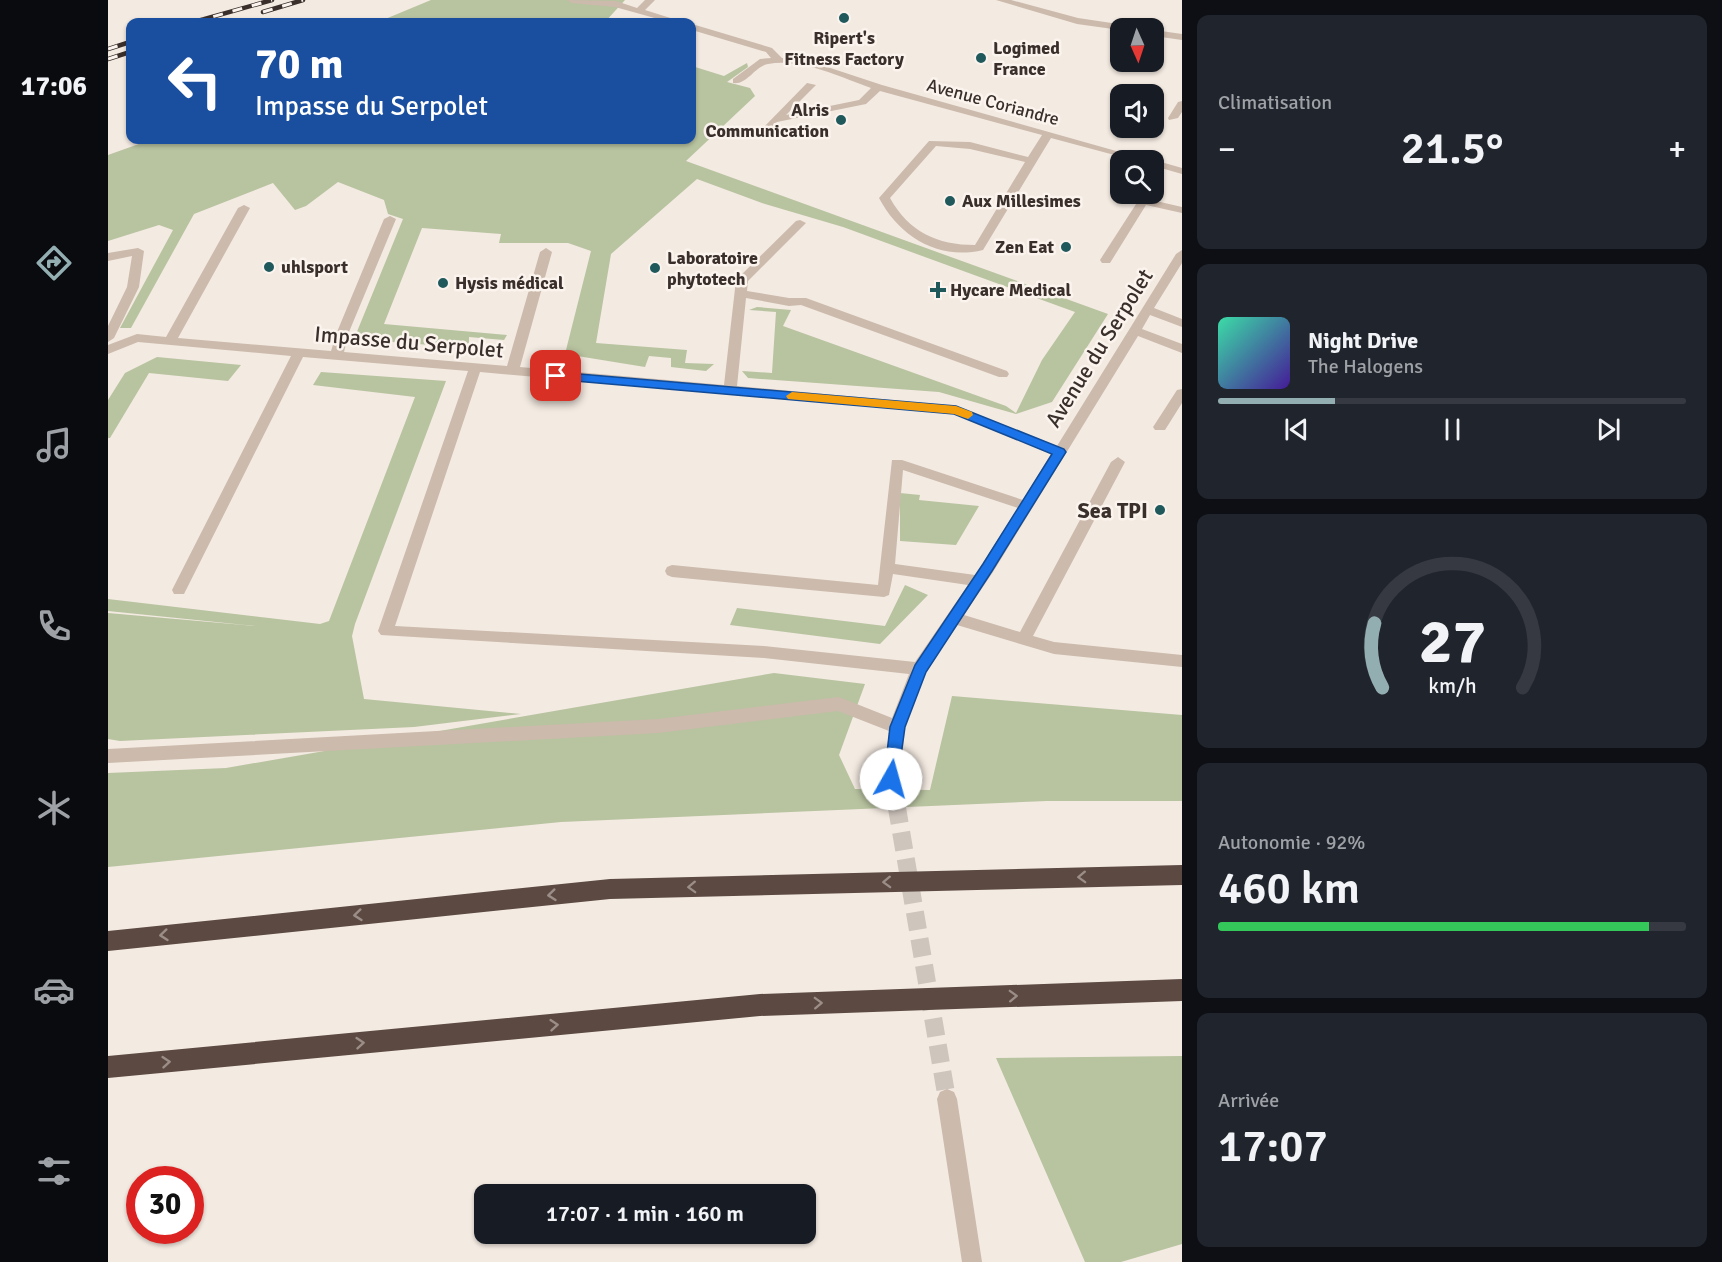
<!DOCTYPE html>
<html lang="fr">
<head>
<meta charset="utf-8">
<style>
  body { margin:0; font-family:Signika,sans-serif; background:#20242c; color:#f1f3f6; height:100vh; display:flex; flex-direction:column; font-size:22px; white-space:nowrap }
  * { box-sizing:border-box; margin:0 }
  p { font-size:20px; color:#9ea1a6 }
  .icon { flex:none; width:33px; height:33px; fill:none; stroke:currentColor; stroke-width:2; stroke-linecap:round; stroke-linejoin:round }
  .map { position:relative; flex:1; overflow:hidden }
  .sheet { display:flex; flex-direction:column; gap:15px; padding:15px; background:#0d0f14; width:540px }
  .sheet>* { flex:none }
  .hud { position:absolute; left:18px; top:18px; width:570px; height:126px; border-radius:12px; box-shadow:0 2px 4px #0004; background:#1a4fa0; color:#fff; overflow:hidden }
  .needle { width:39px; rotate:177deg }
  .buttons { position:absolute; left:1002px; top:18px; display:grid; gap:12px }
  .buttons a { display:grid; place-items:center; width:54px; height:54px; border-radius:12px; background:#171b24; box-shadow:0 2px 4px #0004; font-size:30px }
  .speed { position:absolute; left:18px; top:1166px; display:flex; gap:12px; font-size:30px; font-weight:700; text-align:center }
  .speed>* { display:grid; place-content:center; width:78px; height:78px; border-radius:50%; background:#171b24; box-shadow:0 2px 4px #0004; line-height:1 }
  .speed .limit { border:9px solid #d22; background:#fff; color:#111 }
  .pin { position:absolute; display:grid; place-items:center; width:51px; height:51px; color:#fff; margin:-26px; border-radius:12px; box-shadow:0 3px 9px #0006 }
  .me { position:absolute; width:66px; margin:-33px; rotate:7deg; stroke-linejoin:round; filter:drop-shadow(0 0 4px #0008) }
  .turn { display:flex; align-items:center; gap:21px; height:126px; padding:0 30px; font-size:27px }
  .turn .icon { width:78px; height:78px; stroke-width:2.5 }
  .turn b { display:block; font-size:42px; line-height:51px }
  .big { font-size:45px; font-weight:600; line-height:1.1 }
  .sheet .widget { flex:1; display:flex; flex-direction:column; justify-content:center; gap:9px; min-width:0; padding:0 21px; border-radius:12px; background:#20242c }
  .sheet .dial { align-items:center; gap:0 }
  .dial svg { height:156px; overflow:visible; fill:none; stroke:#363941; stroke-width:7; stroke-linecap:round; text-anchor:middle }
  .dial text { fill:#f1f3f6; stroke:none }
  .song { display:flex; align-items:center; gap:18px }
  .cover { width:72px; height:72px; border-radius:9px; background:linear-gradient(135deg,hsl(160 70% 55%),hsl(260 70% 35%)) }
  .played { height:6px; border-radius:3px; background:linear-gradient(90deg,#93aeb1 25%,#363941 25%) }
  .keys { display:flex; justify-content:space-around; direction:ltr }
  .heat { display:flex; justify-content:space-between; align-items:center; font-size:33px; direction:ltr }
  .charge { height:9px; border-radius:4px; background:linear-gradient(90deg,#34c759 92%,#363941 0) }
  .trip { position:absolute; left:366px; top:1184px; width:342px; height:60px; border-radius:12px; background:#171b24; box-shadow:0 2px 4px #0004; font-weight:600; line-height:60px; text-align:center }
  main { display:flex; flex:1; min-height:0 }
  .dock { display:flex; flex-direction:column; width:108px; justify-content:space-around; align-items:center; background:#090b0e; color:#9ea1a6 }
  .dock .icon { width:42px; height:42px }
  .dock .on { color:#93aeb1 }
  .dock b { font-size:27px; color:#f1f3f6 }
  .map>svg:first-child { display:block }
</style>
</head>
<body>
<main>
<nav class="dock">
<b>17:06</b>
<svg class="icon on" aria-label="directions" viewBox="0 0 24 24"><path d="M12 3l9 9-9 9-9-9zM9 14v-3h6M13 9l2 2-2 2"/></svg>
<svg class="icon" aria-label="music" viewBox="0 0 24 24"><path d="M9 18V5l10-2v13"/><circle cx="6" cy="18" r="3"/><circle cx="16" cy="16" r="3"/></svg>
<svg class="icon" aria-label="phone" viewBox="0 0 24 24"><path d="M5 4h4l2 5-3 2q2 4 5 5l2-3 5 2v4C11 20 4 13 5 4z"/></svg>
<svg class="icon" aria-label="climate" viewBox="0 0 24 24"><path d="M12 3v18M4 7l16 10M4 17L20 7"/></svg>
<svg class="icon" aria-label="car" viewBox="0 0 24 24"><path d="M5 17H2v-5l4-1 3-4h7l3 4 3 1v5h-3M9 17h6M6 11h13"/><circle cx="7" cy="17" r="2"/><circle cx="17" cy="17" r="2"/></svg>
<svg class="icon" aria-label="filters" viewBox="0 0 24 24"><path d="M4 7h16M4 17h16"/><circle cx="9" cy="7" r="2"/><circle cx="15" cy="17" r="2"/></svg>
</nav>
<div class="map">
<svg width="1074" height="1262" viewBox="0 0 1074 1262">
  <rect width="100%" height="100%" fill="#f3eae1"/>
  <path fill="#b8c3a0" d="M 323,0 L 517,0 L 497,22 L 270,22 Z
    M 639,63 L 640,67 L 619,82 L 642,88 L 647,96 L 578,161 L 1000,314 L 944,402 L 908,414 L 831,392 L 640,378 L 634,371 L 664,373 L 668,312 L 641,310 L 649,307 L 683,310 L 675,326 L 898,406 L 908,413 L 934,360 L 967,312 L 735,227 L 657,204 L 589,179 L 503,254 L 488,343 L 579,350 L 577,363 L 606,364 L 598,371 L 563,367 L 563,358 L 541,356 L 537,367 L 457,354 L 483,251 L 460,243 L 391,243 L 393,234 L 314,228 L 276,324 L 399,335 L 396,340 L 361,337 L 361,348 L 246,339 L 295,219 L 280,214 L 276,200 L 230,182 L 198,206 L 187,210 L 165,183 L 86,214 L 23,328 L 12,328 L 65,230 L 51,225 L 0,241 L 0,155 L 42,140 L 584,140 L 584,66 L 616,76 Z
    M 49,357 L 133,365 L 120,381 L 41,373 L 2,438 L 0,438 L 0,400 L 17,373 Z
    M 213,372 L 338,381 L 247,624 L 244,636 L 256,699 L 413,714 L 306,727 L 12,741 L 0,739 L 0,613 L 147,626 L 0,611 L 0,599 L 212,624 L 221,621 L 307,397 L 205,385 Z
    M 792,493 L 812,495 L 811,500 L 871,506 L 848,545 L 792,541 Z
    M 797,585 L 820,595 L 772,644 L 622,625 L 629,608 L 777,626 Z
    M 666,673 L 757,684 L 731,755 L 747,789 L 822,790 L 844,696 L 1074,715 L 1074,801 L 939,801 L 453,822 L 0,867 L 0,773 L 118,768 Z
    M 1074,1056 L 1074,1244 L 1013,1262 L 977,1262 L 888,1058 Z"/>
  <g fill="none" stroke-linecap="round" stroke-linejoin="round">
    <path stroke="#cec5bd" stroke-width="18" stroke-dasharray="18 9" stroke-linecap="butt" d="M 784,779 L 839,1099"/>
    <path fill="#ccbaac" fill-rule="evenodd" d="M 459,0 L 508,1 L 529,8 L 537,0 L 547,0 L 537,10 L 575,22 L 561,22 L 507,7 L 464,3 Z
      M 888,0 L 903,0 L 970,18 L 1017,25 L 1022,28 L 1012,30 L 969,24 Z
      M 584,24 L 664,48 L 674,58 L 692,58 L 774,85 L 1040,160 L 1025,160 L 943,138 L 875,250 C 830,261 791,236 771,198 L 821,141 L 862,142 L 920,157 L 934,135 L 772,91 L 758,104 L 669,122 L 659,135 L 651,135 L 650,133 L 699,83 L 708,85 L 678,115 L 751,100 L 763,88 C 731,77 695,58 660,64 C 647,66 639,85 625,83 L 625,79 L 652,59 L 663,58 L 658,52 L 584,30 ZM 828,146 L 862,149 L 917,162 L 867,245 C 829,245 801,232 782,198 Z
      M 1046,30 L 1074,34 L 1074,40 L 1046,36 Z
      M 1074,101 L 1074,112 L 1070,118 L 1061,120 L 1060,118 L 1070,102 Z
      M 1043,160 L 1046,160 L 1074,168 L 1074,174 L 1046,166 L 1046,160 Z
      M 1035,198 L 1074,207 L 1074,213 L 1038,205 L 1002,263 L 994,263 L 992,260 L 1030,201 Z
      M 136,205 L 142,208 L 70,338 L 223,351 L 229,332 L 276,219 L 282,216 L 288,219 L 241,332 L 236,352 L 399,366 L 432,252 L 438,248 L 444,252 L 412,367 L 616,385 L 628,280 L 688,221 L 692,220 L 698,223 L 640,281 L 639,291 L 681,298 L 698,298 L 899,371 L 901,374 L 899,377 L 891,377 L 693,305 L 681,306 L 638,298 L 629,386 L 848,406 L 949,446 L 1068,254 L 1074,250 L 1074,263 L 1046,308 L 1074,319 L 1074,327 L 1042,315 L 1034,329 L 1074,344 L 1074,353 L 1030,336 L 885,572 L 856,615 L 912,632 L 1003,462 L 1010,457 L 1017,462 L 925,636 L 946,642 L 1074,655 L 1074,667 L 946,654 L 849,625 L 818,671 L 797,727 L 792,779 L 790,784 L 784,786 L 778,784 L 776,779 L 781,731 L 730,711 L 550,733 L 0,763 L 0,749 L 550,719 L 731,697 L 784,718 L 801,674 L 656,658 L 273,635 L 270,631 L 360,371 L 195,357 L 76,594 L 66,594 L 64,590 L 183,356 L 30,342 L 0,354 L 0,345 L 29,334 L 58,337 L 130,208 ZM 372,372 L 846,414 L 943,454 L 915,500 L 794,460 L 784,460 L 770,585 L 564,565 L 559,567 L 557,571 L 559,575 L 564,577 L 776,597 L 781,595 L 785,574 L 860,585 L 807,662 L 656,646 L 287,626 ZM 795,470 L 910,508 L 867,575 L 787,564 Z
      M 30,248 L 36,251 L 31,287 L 6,338 L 0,342 L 0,326 L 19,287 L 24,256 L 0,261 L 0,253 Z
      M 1074,389 L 1074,403 L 1057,430 L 1047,430 L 1045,427 L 1047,424 L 1069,390 Z
      M 839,1089 L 846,1092 L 849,1099 L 874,1262 L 854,1262 L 829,1099 L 832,1092 Z"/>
    <path fill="#5b4942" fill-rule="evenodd" d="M 1074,865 L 1074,885 L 502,899 L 0,951 L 0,931 L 502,879 Z
      M 1074,979 L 1074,1001 L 652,1016 L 0,1078 L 0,1056 L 652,994 Z"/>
    <defs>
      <path id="rail" d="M 155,12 L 195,0
        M 86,22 L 164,0
        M 0,49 L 22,42
        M 0,59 L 22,52"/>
    </defs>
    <use href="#rail" stroke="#3a2f2b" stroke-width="4.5"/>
    <use href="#rail" stroke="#fbf4ee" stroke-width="3" stroke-dasharray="10" stroke-linecap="butt"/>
  </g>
  <defs><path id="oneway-chevron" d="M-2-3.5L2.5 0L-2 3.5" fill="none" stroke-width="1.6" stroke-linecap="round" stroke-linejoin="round" transform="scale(1.5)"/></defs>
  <g stroke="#9b8d87">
    <use href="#oneway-chevron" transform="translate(974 877) rotate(178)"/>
    <use href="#oneway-chevron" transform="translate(779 882) rotate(178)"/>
    <use href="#oneway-chevron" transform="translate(584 887) rotate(178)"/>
    <use href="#oneway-chevron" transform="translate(444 895) rotate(174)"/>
    <use href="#oneway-chevron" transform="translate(250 915) rotate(174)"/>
    <use href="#oneway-chevron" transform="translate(56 935) rotate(174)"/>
    <use href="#oneway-chevron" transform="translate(905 996) rotate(-2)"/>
    <use href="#oneway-chevron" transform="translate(710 1003) rotate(-2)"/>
    <use href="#oneway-chevron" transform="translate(446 1025) rotate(-5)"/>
    <use href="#oneway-chevron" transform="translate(252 1043) rotate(-5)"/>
    <use href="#oneway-chevron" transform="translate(58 1062) rotate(-5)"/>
  </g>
  <path fill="#1a73e8" stroke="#114b97" stroke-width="1.5" d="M 448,372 L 848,406 L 956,449 L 958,452 L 884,571 L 818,672 L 797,727 L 789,784 L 783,786 L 778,784 L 776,779 L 782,727 L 807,665 L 875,564 L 944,454 L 846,414 L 444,379 L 442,376 Z"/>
  <path fill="#f59e0b" d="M 684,392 L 848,406 L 864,412 L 865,415 L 860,419 L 846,414 L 680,399 L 678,396 Z"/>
  <g fill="#20595c" stroke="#fbf4ee" stroke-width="2">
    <circle cx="736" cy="18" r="6"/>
    <circle cx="873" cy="58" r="6"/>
    <circle cx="733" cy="120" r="6"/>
    <circle cx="842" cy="201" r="6"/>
    <circle cx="958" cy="247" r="6"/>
    <circle cx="161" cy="267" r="6"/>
    <circle cx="547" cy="268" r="6"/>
    <circle cx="335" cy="283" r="6"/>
    <path d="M827 281h6v6h6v6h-6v6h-6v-6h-6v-6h6z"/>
    <circle cx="1052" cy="510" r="6"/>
  </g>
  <g text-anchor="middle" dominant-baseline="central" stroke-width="5" stroke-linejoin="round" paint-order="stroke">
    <g font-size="18" font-weight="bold" fill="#3a2f2b" stroke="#fbf4ee" text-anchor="start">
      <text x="736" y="38" text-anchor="middle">Ripert's<tspan x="736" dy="21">Fitness Factory</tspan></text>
      <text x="885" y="48">Logimed<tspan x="885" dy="21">France</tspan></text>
      <text x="721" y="110" text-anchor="end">Alris<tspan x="721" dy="21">Communication</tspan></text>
      <text x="854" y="201">Aux Millesimes</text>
      <text x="946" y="247" text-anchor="end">Zen Eat</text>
      <text x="559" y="258">Laboratoire<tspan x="559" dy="21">phytotech</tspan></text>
      <text x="173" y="267">uhlsport</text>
      <text x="347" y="283">Hysis médical</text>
      <text x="842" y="290">Hycare Medical</text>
    </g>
    <g font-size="18" fill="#3a2f2b" stroke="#fbf4ee">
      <text transform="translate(885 102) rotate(15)">Avenue Coriandre</text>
    </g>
    <g font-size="22" fill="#3a2f2b" stroke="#fbf4ee">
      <text transform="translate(301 342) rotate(5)">Impasse du Serpolet</text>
      <text transform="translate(991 348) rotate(-58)">Avenue du Serpolet</text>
    </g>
    <g font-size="22" font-weight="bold" fill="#3a2f2b" stroke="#fbf4ee" text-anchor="end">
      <text x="1040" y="510">Sea TPI</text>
    </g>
  </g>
</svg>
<div class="buttons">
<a><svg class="needle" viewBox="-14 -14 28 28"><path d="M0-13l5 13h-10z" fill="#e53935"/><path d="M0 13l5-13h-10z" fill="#9ea1a6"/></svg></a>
<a><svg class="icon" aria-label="sound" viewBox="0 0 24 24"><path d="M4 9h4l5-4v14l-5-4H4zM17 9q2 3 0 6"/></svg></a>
<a><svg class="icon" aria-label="search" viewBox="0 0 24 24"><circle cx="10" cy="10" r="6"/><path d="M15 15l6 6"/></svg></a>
</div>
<div class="speed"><div class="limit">30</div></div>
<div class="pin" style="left:448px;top:376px;background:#d93025"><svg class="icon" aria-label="arrive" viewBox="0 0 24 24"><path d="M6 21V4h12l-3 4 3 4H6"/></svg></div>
<svg class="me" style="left:783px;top:779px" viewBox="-20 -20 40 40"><circle r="19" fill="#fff"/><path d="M0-13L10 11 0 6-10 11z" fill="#1a73e8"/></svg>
<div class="trip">17:07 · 1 min · 160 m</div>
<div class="hud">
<div class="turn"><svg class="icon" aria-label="left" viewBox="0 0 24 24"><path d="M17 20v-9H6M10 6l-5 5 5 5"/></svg><div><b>70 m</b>Impasse du Serpolet</div></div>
</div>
</div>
<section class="sheet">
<div class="widget"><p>Climatisation</p>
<div class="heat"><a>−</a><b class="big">21.5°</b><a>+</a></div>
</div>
<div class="widget">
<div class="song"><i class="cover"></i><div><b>Night Drive</b><p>The Halogens</p></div></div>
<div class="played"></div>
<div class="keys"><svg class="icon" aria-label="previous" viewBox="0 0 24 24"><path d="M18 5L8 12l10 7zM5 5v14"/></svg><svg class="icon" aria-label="pause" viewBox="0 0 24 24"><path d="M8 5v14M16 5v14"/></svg><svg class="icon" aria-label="next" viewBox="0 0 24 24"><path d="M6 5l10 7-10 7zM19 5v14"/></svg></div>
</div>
<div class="widget dial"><svg viewBox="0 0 100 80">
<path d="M14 69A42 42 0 1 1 86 69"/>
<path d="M14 69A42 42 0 0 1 10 36" stroke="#93aeb1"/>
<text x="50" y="56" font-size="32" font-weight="700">27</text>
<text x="50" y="72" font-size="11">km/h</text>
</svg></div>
<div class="widget"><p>Autonomie · 92%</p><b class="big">460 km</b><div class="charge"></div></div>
<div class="widget"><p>Arrivée</p><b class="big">17:07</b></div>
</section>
</main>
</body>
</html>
